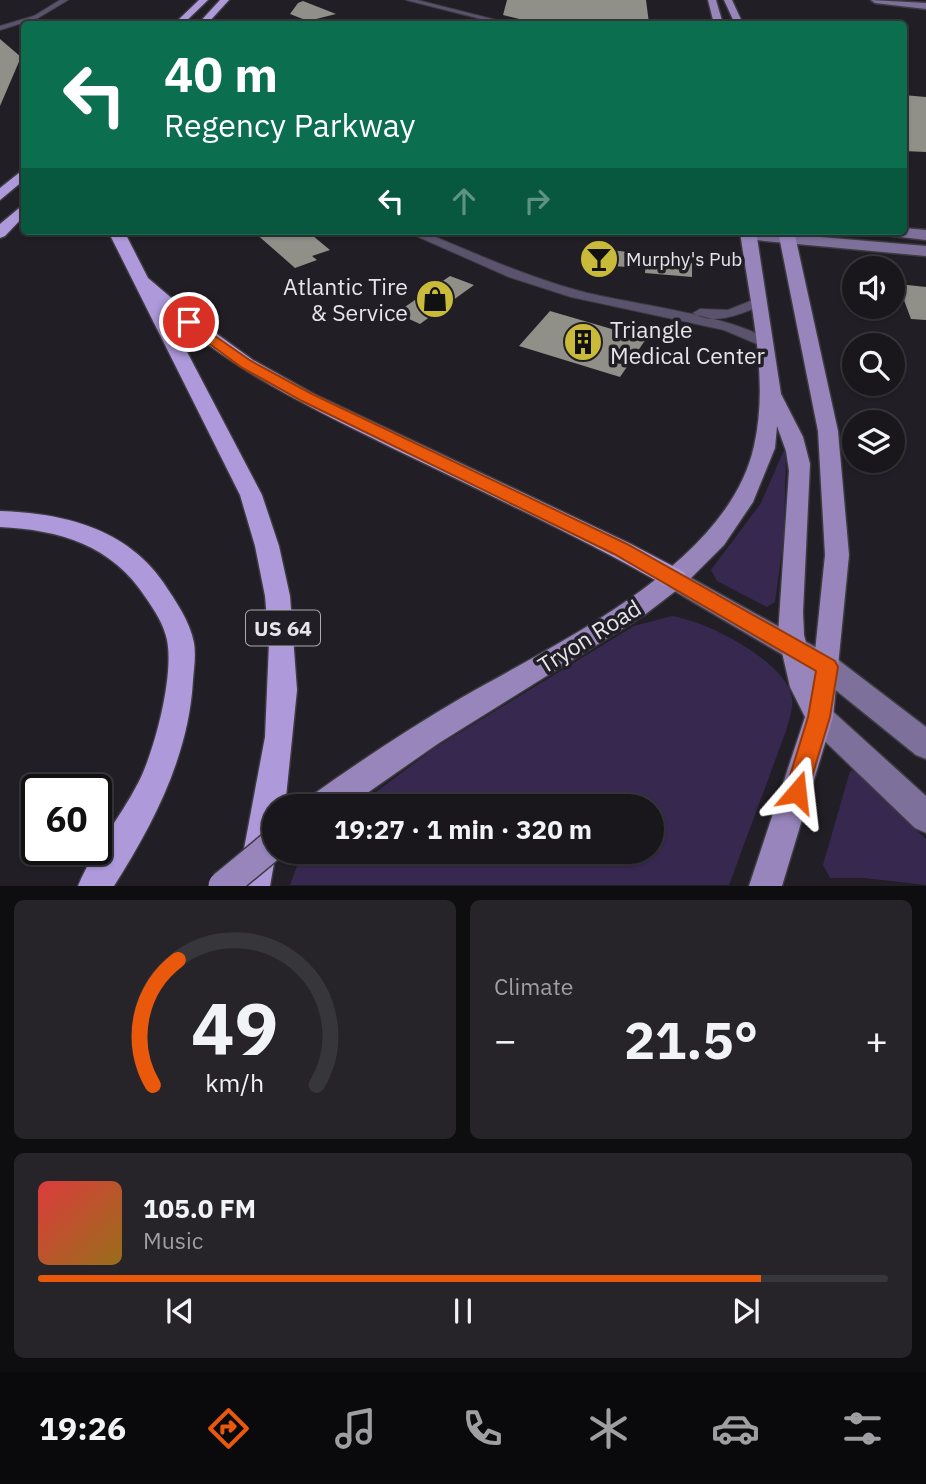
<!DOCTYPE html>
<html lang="en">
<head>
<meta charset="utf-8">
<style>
  body { margin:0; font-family:"IBM Plex Sans",sans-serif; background:#262429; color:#f1f3f6; height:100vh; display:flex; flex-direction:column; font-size:26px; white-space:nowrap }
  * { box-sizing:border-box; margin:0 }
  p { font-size:23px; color:#9f9fa3 }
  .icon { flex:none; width:38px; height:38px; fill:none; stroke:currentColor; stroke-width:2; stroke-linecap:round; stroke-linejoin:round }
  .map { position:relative; height:886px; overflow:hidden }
  .details { display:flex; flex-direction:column; gap:14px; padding:14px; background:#0e0d0f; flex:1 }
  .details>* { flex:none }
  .guide { position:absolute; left:21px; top:21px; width:886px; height:214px; border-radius:7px; box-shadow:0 2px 5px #0004,0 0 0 2px #37363b; background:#0b6e4f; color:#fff; overflow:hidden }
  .controls { position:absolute; left:842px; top:256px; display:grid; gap:14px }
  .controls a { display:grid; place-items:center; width:63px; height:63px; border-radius:50%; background:#19171c; box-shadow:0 2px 5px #0004,0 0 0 2px #37363b; font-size:35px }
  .speed { position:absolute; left:21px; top:774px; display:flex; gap:14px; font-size:35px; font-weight:700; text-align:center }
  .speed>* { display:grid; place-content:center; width:91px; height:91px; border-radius:50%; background:#19171c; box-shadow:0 2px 5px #0004,0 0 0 2px #37363b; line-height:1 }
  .speed .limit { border:4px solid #111; border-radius:10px; background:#fff; color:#111 }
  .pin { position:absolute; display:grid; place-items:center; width:60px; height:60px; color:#fff; margin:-30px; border:4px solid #fff; border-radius:50%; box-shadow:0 2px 7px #0007 }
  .me { position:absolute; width:77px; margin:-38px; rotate:17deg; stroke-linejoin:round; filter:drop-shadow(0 0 5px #0008) }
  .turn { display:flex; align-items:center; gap:24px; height:147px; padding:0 28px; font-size:32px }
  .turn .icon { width:91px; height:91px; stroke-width:2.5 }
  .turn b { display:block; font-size:49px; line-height:60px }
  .lanes { display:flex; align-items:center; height:66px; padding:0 28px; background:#0003; justify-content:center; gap:35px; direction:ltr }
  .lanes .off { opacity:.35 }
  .big { font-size:52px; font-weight:700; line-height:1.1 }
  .details .card { flex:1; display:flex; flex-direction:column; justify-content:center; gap:10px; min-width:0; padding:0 24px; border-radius:10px; background:#262429 }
  .details .dial { align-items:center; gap:0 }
  .dial svg { height:182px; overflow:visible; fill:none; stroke:#37363b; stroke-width:7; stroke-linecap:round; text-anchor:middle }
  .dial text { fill:#f1f3f6; stroke:none }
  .song { display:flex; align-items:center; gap:21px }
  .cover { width:84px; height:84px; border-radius:10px; background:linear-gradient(135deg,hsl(0 70% 55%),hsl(40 70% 35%)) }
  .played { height:7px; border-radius:4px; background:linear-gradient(90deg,#ea580c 85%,#37363b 85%) }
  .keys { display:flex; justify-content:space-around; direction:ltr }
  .heat { display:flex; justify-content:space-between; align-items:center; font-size:38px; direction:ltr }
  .details .tiles { flex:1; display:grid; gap:14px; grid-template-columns:1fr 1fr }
  .card:last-child { grid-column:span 2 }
  .trip { position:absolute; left:262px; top:794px; width:402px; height:70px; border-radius:35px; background:#19171c; box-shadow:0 2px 5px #0004,0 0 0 2px #37363b; font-weight:700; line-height:70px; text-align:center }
  .tabs { display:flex; height:112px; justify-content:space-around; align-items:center; background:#0a090b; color:#9f9fa3 }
  .tabs .icon { width:49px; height:49px }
  .tabs .selected { color:#ea580c }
  .tabs b { font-size:32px; color:#f1f3f6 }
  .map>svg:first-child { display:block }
</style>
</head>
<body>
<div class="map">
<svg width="926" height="886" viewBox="0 0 926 886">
  <rect width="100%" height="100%" fill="#211f25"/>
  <path fill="#372850" d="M 784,450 L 786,453 L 784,536 L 775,602 L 767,607 L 717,581 L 711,570 L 761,503 Z
    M 672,616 C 706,621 781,659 791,694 C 795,706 789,719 786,731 L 729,885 L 290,885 L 302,852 L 653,852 L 653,807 L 356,807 L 436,747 L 634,626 Z
    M 850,771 L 855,771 L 926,839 L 926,885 L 864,878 L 830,878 L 823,865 Z"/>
  <path fill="#908f88" d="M 507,0 L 646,0 L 649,23 L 532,22 L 503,15 Z
    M 303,1 L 336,14 L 308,21 L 290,14 L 298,3 Z
    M 0,39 L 21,57 L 0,106 Z
    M 903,95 L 926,97 L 926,152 L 903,151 Z
    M 253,231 L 307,231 L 330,250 L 312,256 L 317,260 L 295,268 Z
    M 588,248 L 629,252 L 627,267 L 585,264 Z
    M 646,258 L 692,263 L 692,277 L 645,273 Z
    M 450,276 L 474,285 L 420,324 L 396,313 Z
    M 898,284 L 926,287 L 926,320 L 911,319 Z
    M 550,311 L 646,339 L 620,377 L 519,346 Z"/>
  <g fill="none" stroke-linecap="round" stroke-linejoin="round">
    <defs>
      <path id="street" d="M 60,0 L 68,0 L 38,18 L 0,30 L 0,26 L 34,16 Z
        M 406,0 L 417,0 L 512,24 L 501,24 Z
        M 405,231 L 421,231 C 472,252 522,275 576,290 C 619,303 743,316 771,343 L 764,347 L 724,330 L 571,297 L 509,277 Z
        M 758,298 L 764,302 L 763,305 C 743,313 713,327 693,313 L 700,309 L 728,310 Z"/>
      <path id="secondary" d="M 871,0 L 926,3 L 926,9 L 875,3 Z
        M 903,228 L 926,230 L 926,240 L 892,236 L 884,231 L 903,231 Z
        M 749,231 L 926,246 L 926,256 L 744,239 L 741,236 Z
        M 675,569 L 837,659 L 926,727 L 926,759 L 916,755 L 817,675 L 666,586 L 663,579 L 666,572 Z
        M 819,704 L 829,708 L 926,796 L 926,833 L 915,828 L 809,726 L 805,717 L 809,708 Z"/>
      <path id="primary" d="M 708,0 L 716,0 L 723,24 L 714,24 Z
        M 724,0 L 732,0 L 743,24 L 735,24 Z
        M 740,231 L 756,231 L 781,394 L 803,437 L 810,464 L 803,612 L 804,635 L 813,671 L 825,555 L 818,431 L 778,231 L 794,231 L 838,431 L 849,555 L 833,717 L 782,886 L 749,886 L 805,717 L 790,687 L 778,635 L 789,471 L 786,451 L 777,426 L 775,448 L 753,502 L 724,545 L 686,583 L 643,616 L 439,743 L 347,807 L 307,807 L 311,796 C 360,761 410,728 461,698 C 558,642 728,565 754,446 C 770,376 749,301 740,231 Z"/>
      <path id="highway" d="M 199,0 L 208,0 L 183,24 L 174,24 Z
        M 220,0 L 229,0 L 207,24 L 198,24 Z
        M 24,169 L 24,180 L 0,200 L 0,188 Z
        M 24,204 L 24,216 L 5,236 L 0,238 L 0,224 Z
        M 108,231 L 124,231 L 148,278 L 195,318 L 253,360 L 314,394 L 629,543 L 684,572 L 687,579 L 684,586 L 675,589 L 666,586 C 577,535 483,492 390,447 C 310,407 230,370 164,308 L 262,495 L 279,546 L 290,596 L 297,690 L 285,807 L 275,807 L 276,852 L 270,886 L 237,886 L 265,737 L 269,643 L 265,596 L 255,546 L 240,495 Z
        M 0,511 C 62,513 126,528 163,582 C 175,600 190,621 194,643 C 196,655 194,668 193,680 C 189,755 154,823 114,886 L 78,886 C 94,847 124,814 142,775 C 156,743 174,675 167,640 C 164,625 155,611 146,598 C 112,545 60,530 0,527 Z"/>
    </defs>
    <use href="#street" stroke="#3d3b40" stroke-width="2"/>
    <use href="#secondary" stroke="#3d3b40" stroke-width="3"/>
    <use href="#primary" stroke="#3d3b40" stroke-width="3"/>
    <use href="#highway" stroke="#3d3b40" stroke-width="3"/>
    <use href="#street" fill="#5b536d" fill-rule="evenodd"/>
    <use href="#secondary" fill="#7d709a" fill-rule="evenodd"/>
    <use href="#primary" fill="#9785bc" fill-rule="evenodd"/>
    <use href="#highway" fill="#ae99db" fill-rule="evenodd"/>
    <defs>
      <path id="primary-bridge" d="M 223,886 L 275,843"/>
    </defs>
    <use href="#primary-bridge" stroke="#3d3b40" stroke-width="32" stroke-linecap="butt"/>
    <use href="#primary-bridge" stroke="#9785bc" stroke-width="29"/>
  </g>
  <path fill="#ea580c" stroke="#983908" stroke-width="2" d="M 189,318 L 251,361 L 312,394 L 627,544 L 835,661 L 838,667 L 830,717 L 805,800 L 797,804 L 788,800 L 785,792 L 808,717 L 816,671 L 614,554 L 302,401 L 241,367 L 184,325 L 182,322 Z"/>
  <defs>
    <symbol id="bar-disc" viewBox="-11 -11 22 22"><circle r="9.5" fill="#caba3a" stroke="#211f25"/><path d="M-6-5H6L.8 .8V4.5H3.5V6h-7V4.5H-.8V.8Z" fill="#111"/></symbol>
    <symbol id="shop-disc" viewBox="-11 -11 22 22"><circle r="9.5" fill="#caba3a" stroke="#211f25"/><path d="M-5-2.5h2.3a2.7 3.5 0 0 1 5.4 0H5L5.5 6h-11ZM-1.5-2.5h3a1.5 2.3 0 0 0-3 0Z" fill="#111"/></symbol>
    <symbol id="building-disc" viewBox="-11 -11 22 22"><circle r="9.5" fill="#caba3a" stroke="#211f25"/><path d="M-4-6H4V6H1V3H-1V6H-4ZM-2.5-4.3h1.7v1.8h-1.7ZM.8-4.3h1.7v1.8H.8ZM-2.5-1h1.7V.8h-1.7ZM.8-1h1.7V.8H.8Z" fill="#111"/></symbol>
  </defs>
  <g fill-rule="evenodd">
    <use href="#bar-disc" x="577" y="237" width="44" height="44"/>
    <use href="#shop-disc" x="413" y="277" width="44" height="44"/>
    <use href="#building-disc" x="561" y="320" width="44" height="44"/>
  </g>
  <g text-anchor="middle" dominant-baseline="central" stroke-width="7" stroke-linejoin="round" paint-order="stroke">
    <g font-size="19" fill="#e6e5e9" stroke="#211f25" text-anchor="start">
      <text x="626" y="259">Murphy's Pub</text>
    </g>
    <rect fill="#211f25" stroke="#abaaae" stroke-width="2" x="246" y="610.5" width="74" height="35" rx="5"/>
    <g font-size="21" font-weight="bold" fill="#e6e5e9">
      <text x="283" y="628">US 64</text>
    </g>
    <g font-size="23" fill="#e6e5e9" stroke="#211f25" text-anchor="end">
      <text x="408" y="286">Atlantic Tire<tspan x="408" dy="26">&amp; Service</tspan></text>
      <text x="610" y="329" text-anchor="start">Triangle<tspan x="610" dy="26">Medical Center</tspan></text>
    </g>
    <g font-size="23" fill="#e6e5e9" stroke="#211f25">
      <text transform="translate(589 636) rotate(-32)">Tryon Road</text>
    </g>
  </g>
</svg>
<div class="controls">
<a><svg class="icon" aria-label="sound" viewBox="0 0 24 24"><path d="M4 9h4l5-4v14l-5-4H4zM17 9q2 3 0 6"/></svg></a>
<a><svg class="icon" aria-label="search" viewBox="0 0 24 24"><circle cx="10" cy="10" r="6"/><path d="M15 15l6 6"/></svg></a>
<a><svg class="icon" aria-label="layers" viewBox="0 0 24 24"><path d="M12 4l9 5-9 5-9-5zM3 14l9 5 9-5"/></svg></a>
</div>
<div class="speed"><div class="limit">60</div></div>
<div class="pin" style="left:189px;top:322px;background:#d93025"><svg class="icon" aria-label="arrive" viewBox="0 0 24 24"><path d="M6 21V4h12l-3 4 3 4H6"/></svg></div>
<svg class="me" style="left:797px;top:792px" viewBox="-20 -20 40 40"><path d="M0-17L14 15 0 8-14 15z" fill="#ea580c" stroke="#fff" stroke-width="4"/></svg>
<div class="trip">19:27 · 1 min · 320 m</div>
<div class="guide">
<div class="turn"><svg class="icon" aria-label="left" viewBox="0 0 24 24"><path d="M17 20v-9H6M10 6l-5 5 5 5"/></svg><div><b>40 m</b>Regency Parkway</div></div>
<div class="lanes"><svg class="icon" aria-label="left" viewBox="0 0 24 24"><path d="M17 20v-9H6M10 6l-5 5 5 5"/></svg><svg class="icon off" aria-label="ahead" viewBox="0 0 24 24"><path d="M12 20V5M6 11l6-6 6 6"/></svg><svg class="icon off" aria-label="right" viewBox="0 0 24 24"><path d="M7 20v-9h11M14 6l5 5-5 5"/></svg></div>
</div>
</div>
<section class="details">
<div class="tiles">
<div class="card dial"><svg viewBox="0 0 100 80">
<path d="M14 69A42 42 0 1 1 86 69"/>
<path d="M14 69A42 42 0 0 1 25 14" stroke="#ea580c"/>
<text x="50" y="56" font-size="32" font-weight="700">49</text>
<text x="50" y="72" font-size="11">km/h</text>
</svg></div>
<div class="card"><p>Climate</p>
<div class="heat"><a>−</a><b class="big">21.5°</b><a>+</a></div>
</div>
<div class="card">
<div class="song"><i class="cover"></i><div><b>105.0 FM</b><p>Music</p></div></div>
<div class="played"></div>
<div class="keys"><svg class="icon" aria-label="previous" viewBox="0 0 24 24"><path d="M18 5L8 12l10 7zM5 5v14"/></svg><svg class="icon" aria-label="pause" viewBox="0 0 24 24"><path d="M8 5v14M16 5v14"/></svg><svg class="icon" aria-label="next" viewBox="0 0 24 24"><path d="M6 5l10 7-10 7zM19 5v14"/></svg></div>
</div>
</div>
</section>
<nav class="tabs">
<b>19:26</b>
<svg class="icon selected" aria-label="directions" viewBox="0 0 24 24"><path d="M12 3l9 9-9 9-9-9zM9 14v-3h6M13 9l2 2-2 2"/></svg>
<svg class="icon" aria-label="music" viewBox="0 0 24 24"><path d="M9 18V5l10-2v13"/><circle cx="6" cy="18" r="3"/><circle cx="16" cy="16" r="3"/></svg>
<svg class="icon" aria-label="phone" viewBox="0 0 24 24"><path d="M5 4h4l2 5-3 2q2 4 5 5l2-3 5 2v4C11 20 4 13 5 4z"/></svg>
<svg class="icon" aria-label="climate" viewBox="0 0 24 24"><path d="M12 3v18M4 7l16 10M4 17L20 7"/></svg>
<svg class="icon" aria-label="car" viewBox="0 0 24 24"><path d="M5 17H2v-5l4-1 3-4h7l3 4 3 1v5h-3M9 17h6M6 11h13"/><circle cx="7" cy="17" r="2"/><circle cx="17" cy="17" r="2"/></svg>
<svg class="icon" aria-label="filters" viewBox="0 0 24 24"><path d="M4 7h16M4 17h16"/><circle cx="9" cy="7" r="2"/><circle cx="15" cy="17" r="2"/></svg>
</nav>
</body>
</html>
